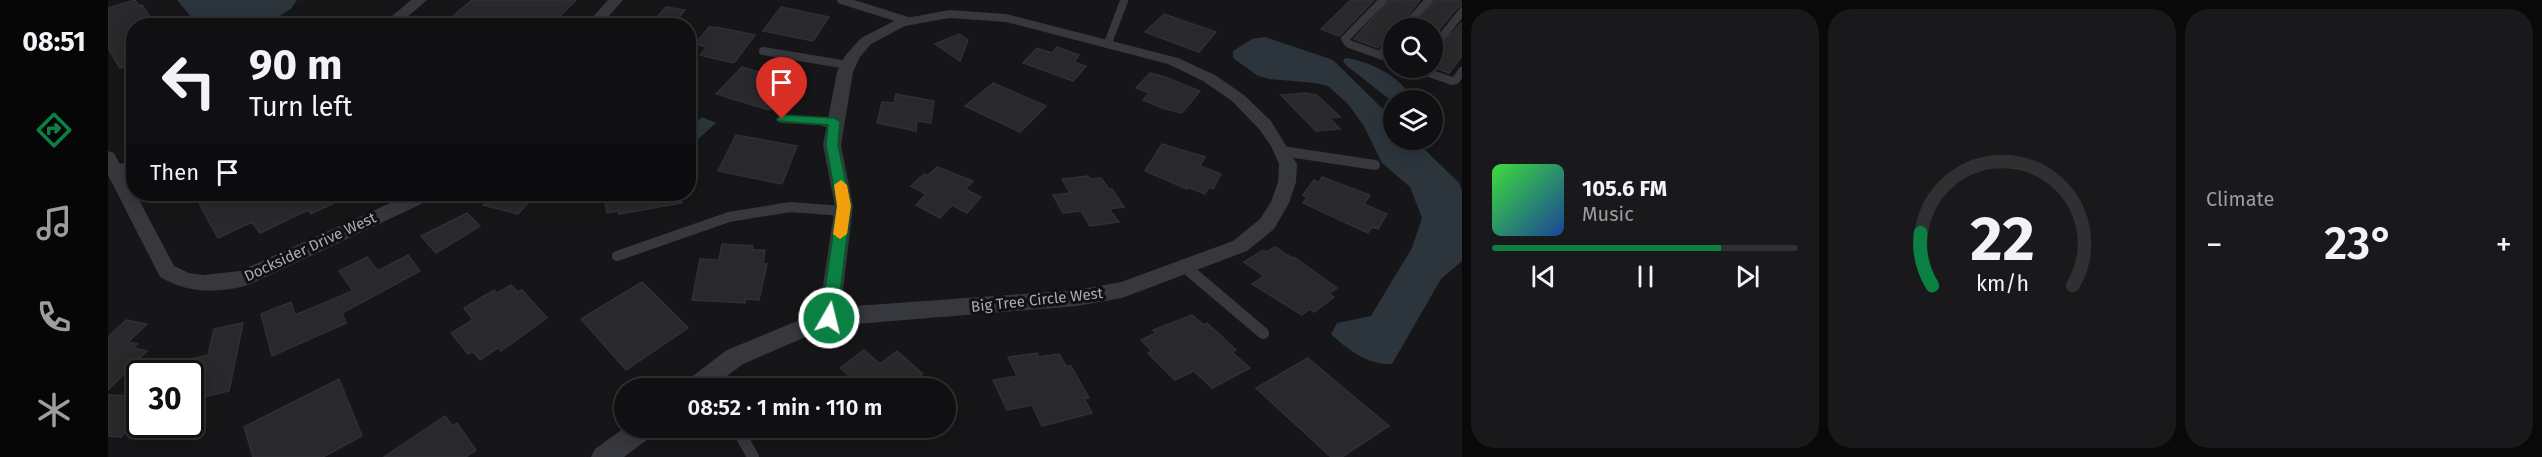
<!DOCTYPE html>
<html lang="en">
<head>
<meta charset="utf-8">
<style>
  body { margin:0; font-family:"Fira Sans",sans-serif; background:#19191b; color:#f1f3f6; height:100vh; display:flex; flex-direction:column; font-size:22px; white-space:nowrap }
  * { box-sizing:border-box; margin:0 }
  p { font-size:20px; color:#9c9d9f }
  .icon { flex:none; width:33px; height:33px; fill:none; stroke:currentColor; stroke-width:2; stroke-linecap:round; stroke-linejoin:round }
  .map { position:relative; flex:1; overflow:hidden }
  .panel { display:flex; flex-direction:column; gap:9px; padding:9px; background:#09090a; width:1080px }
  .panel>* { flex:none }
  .banner { position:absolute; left:18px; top:18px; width:570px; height:183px; border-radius:24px; box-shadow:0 3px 15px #0003,0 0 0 2px #303032; background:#101012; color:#f1f3f6; overflow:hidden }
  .controls { position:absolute; left:1275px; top:18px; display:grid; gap:12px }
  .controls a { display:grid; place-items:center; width:60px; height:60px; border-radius:50%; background:#101012; box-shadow:0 3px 15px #0003,0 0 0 2px #303032; font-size:30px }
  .speed { position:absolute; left:18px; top:360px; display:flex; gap:12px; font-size:30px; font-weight:700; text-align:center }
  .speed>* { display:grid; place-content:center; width:78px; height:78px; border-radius:50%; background:#101012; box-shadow:0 3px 15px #0003,0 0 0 2px #303032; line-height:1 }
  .speed .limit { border:3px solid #111; border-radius:9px; background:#fff; color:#111 }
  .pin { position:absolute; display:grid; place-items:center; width:51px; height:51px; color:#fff; margin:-62px -26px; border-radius:50% 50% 50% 0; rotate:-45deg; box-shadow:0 0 6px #0007 }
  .pin .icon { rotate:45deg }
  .me { position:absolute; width:66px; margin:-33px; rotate:8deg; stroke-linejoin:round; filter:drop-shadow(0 0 4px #0008) }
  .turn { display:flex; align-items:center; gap:21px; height:126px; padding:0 24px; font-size:27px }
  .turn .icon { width:78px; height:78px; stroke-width:2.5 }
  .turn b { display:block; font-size:42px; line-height:51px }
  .then { display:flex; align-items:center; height:57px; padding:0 24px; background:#0003; gap:12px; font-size:22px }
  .big { font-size:45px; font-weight:600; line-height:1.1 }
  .panel .widget { flex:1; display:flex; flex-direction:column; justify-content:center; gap:9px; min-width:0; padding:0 21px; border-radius:24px; background:#19191b }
  .panel .dial { align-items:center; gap:0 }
  .dial svg { height:156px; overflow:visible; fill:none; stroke:#303032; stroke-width:7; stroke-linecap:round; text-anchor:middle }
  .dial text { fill:#f1f3f6; stroke:none }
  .song { display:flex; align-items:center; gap:18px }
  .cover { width:72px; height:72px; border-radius:9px; background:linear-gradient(135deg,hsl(120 70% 55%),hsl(220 70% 35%)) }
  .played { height:6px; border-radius:3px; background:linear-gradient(90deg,#0b8043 75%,#303032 75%) }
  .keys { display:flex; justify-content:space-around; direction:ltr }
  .heat { display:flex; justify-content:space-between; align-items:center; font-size:33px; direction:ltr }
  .panel .tiles { flex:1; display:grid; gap:9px; grid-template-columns:repeat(3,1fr) }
  .trip { position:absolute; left:506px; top:378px; width:342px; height:60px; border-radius:30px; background:#101012; box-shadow:0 3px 15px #0003,0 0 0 2px #303032; font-weight:600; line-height:60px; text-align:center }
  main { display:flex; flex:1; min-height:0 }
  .dock { display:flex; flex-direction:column; width:108px; justify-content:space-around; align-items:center; background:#060607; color:#9c9d9f }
  .dock .icon { width:42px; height:42px }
  .dock .current { color:#0b8043 }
  .dock b { font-size:27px; color:#f1f3f6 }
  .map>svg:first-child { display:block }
</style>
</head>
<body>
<main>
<nav class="dock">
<b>08:51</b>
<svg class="icon current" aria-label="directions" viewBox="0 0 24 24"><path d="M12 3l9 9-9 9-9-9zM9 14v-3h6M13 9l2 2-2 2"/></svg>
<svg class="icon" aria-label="music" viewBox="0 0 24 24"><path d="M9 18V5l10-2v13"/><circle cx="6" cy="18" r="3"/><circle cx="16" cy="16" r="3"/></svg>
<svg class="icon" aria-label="phone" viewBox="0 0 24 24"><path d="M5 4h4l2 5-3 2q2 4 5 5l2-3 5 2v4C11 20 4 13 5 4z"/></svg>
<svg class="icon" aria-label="climate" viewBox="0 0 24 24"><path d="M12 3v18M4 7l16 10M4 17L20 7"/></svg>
</nav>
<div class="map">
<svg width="1354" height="457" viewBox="0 0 1354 457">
  <rect width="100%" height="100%" fill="#161618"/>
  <path fill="#2c353c" d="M 69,0 L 189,0 L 183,9 L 159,24 L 97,26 L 84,18 Z
    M 1157,37 L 1225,60 L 1285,119 L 1286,140 L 1307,140 L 1351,183 L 1354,190 L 1354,261 L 1333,279 L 1284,364 C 1260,365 1240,350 1223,334 L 1229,323 L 1263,316 L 1304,248 L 1314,218 L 1302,187 L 1274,163 L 1256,126 L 1240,104 L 1220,86 L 1207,83 L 1162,79 L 1150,76 L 1125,58 L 1125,51 L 1144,39 Z
    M 1237,58 C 1258,60 1297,77 1302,99 L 1285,102 L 1239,66 L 1235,61 Z
    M 594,117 L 608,123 L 587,142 L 581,139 L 581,128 Z"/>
  <path fill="#29292c" stroke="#303034" stroke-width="1.5" d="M 27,0 L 31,6 L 34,5 L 48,26 L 26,26 L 26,64 L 12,68 L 0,48 L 0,8 Z
    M 364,0 L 468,0 L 442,26 L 415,26 L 370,17 L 359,26 L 333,26 Z
    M 1243,0 L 1266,0 L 1231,36 L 1213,29 Z
    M 1281,0 L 1312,0 L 1290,28 L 1286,28 L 1286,34 L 1270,48 L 1246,39 Z
    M 1327,0 L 1354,0 L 1354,6 L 1349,8 L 1324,38 L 1324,28 L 1304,28 Z
    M 558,7 L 577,10 L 564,26 L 541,26 Z
    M 673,7 L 721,17 L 705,41 L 655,31 Z
    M 1056,14 L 1108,32 L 1091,52 L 1037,32 Z
    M 1354,22 L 1354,56 L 1341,73 L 1324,67 L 1324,55 Z
    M 601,27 L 613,28 L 647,35 L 626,63 L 592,55 L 599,47 L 587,44 Z
    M 851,34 L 860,40 L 852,61 L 827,44 Z
    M 949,47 L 971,55 L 966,62 L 978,66 L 965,81 L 915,63 L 929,48 L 944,53 Z
    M 634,67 L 659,74 L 685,81 L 661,110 L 608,94 Z
    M 1042,73 L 1057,77 L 1092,91 L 1074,113 L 1057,109 L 1035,100 L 1041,93 L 1028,88 Z
    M 885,83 L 938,106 L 912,132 L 857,106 Z
    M 1197,93 L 1209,95 L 1232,117 L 1221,118 L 1232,129 L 1208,131 L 1173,95 Z
    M 788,94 L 826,101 L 823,123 L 809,121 L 808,131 L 769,123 L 774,102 L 786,103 Z
    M 628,135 L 689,146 L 674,184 L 610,171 Z
    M 1054,144 L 1097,157 L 1092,166 L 1113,174 L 1105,189 L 1101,187 L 1097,194 L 1080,187 L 1079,189 L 1037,171 Z
    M 829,167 L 865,181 L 857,189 L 873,197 L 859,213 L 844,205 L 832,218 L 808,205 L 818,194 L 803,186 L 816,174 L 820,175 Z
    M 980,176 L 982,179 L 993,178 L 1001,189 L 1004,189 L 1016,207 L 1001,209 L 1011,222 L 982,226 L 973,211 L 955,213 L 945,195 L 962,193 L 954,179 Z
    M 1214,177 L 1262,195 L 1256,204 L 1279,214 L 1270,229 L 1264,227 L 1260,233 L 1195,203 L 1199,197 L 1195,195 L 1206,180 L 1211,183 Z
    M 86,194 L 244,194 L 203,214 L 200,210 L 152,233 L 144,222 L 110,238 Z
    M 397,194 L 428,194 L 410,214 L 375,205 Z
    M 495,194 L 573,194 L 574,203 L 511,214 L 511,211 L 499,213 Z
    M 359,213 L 372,226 L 328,253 L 313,236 Z
    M 614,244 L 645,246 L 644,250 L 657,250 L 655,264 L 659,264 L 651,300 L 637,299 L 637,303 L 584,300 L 592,259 L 611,260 Z
    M 1167,247 L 1184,258 L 1186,257 L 1229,288 L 1221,294 L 1226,297 L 1206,312 L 1202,309 L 1194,315 L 1144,284 L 1156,276 L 1136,262 L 1155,250 L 1159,252 Z
    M 300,255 L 312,271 L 234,313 L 238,323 L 164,356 L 153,314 L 183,302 L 187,315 L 245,291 L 231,271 L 259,257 L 270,271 Z
    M 534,282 L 580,328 L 518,370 L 473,319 Z
    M 403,285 L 410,292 L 414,290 L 439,318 L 393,351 L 390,348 L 372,360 L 365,351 L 360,354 L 343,333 L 365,320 L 356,308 L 386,290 L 389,293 Z
    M 1084,315 L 1096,325 L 1099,323 L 1128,350 L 1124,352 L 1142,368 L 1104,388 L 1086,371 L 1067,380 L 1040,353 L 1044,351 L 1033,340 L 1048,333 L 1045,330 Z
    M 18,320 L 39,324 L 20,342 L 29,344 L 25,348 L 39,351 L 0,390 L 0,337 Z
    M 135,323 L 121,391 L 82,400 L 82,374 L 50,374 L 49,367 L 100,355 L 106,329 Z
    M 756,350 L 772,364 L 789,351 L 815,374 L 811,377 L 823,388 L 755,388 L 732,368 Z
    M 929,353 L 931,357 L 951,354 L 958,366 L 963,366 L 981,398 L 976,398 L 984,413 L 934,426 L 924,405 L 899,410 L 885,380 L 909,376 L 900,357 Z
    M 1200,358 L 1239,391 L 1281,426 L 1234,457 L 1223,457 L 1148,388 Z
    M 231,379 L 254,436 L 215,457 L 145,457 L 136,427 Z
    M 0,395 L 32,396 L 32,410 L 13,437 L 0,436 Z
    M 337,416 L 344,426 L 349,423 L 368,450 L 358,457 L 276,457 Z"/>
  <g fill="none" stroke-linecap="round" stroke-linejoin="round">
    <path stroke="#37383d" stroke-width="8" d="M 733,0 L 800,21
      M 1275,0 L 1237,39 L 1241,44 L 1286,60
      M 1296,28 L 1321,0
      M 1000,43 L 1016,1
      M 1324,49 L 1354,12
      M 655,51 L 740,65
      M 1272,55 L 1286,40
      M 1307,68 L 1344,81 L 1348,80 L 1354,71
      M 674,119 L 726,122"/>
    <path stroke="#37383d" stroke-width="10" d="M 717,122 L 726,122
      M 1174,151 L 1267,165
      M 509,256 L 621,217 L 682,207 L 735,211
      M 1078,267 L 1085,273"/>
    <path stroke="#37383d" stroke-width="12" d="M 1083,272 L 1155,333
      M 605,374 L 611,388
      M 629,428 L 645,457"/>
    <path fill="#37383d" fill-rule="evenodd" d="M 303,0 L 319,0 L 289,26 L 272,26 Z
      M 500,0 L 515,0 L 492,26 L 477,26 Z
      M 841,10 L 898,14 L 1070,58 L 1107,75 L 1136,95 L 1163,121 L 1189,164 L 1188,182 L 1181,203 L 1166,229 L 1139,251 L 1014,298 L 969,306 L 723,326 L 635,364 L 603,388 L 574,388 L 578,381 L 619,350 L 711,312 L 727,206 L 715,145 L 729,72 L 737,56 L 753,38 L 788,20 ZM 841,18 L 898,22 L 1060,64 L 1095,81 L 1124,101 L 1151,129 L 1163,146 L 1171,164 L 1170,182 L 1163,202 L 1152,219 L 1125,241 L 1013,282 L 969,290 L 733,307 L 745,206 L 733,145 L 745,72 L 752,57 L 763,44 L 797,26 Z
      M 0,151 L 6,153 L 12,164 L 26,159 L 26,172 L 18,174 L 26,194 L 28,194 L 66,266 L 81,273 L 96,275 L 132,271 L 302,194 L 326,194 L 324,199 L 143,284 C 112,294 81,294 52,277 L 0,175 Z
      M 516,428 L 547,428 L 544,436 L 516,457 L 483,457 L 487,449 Z"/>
  </g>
  <path fill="#0b8043" stroke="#07532c" stroke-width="1.5" d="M 674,115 L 726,118 L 732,122 L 730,145 L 743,206 L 729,318 L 721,324 L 713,318 L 729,206 L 718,145 L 720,125 L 670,121 L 669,119 Z"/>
  <path fill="#f59e0b" d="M 733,180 L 739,185 L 743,206 L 739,234 L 732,239 L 725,234 L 729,206 L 726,185 Z"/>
  <g text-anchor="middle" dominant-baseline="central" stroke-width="6" stroke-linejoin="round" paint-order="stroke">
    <g font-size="15" fill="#a8adb8" stroke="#111113">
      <text transform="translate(202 247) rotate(-25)">Docksider Drive West</text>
      <text transform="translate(929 300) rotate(-6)">Big Tree Circle West</text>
    </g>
  </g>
</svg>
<div class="controls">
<a><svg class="icon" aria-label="search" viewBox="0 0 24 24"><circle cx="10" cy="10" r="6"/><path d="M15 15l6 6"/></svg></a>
<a><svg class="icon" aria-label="layers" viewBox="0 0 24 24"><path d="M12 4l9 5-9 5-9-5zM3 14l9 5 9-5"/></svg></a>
</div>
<div class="speed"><div class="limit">30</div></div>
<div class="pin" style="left:674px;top:119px;background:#d93025"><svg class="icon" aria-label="arrive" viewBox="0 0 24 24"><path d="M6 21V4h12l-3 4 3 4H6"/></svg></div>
<svg class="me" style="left:721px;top:318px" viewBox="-20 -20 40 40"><circle r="17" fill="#0b8043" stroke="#fff" stroke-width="3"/><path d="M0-11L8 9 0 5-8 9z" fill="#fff"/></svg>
<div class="trip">08:52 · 1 min · 110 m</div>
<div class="banner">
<div class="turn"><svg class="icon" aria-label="left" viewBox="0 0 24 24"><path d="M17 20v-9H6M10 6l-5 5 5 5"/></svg><div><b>90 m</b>Turn left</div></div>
<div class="then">Then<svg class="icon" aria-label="arrive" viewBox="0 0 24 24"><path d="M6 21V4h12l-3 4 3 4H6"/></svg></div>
</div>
</div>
<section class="panel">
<div class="tiles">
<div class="widget">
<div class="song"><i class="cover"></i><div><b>105.6 FM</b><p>Music</p></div></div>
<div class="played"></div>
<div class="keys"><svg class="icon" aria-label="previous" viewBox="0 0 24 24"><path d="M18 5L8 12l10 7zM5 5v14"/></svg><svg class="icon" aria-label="pause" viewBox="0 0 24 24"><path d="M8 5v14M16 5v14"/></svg><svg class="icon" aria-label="next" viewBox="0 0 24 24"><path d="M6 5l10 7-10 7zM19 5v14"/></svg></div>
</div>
<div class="widget dial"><svg viewBox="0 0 100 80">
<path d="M14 69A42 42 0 1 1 86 69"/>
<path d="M14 69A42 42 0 0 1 8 42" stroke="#0b8043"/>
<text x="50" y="56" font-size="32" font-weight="700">22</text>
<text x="50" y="72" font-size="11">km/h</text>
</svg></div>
<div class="widget"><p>Climate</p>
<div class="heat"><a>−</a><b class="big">23°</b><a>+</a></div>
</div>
</div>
</section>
</main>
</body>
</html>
